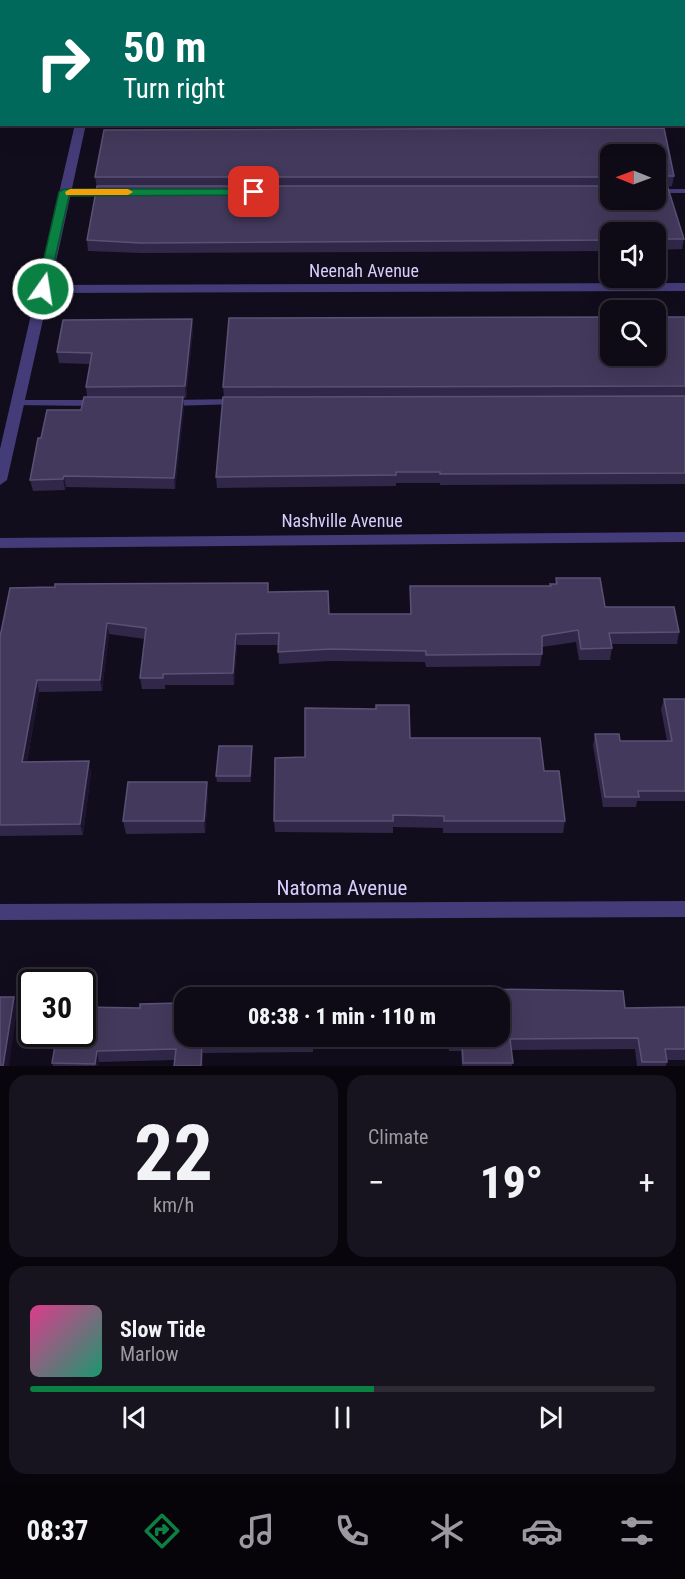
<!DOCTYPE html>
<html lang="en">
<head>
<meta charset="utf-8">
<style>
  body { margin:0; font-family:"Roboto Condensed",sans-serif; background:#17131f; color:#f1f3f6; height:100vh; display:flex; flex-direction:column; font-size:22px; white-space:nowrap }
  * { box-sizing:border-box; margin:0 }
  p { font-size:20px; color:#9b9aa1 }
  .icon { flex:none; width:33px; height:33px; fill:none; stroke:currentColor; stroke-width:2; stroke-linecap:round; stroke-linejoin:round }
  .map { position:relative; height:1066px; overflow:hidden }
  .side { display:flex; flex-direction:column; gap:9px; padding:9px; background:#08060c; flex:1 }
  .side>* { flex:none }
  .banner { position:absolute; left:0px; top:0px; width:686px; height:126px; box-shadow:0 6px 24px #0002,0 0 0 2px #2e2b35; background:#00695c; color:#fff; overflow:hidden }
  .needle { width:39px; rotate:271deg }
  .controls { position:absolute; left:600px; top:144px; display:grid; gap:12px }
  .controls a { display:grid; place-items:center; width:66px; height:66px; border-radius:12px; background:#0e0a16; box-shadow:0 6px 24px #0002,0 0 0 2px #2e2b35; font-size:30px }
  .speed { position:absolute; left:18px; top:969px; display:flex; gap:12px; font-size:30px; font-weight:700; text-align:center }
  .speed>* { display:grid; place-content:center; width:78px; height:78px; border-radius:50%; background:#0e0a16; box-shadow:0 6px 24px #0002,0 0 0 2px #2e2b35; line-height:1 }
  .speed .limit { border:3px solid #111; border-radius:9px; background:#fff; color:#111 }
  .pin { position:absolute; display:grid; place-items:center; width:51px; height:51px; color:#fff; margin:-26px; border-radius:12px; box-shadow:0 3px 9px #0006 }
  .me { position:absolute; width:66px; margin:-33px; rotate:13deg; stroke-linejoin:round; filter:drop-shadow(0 0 4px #0008) }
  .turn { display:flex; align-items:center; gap:21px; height:126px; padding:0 24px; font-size:27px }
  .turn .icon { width:78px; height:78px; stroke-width:2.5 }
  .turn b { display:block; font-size:42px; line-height:51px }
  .big { font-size:45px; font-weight:800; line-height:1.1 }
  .side .card { flex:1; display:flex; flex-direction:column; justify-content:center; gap:9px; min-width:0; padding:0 21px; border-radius:18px; background:#17131f }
  .side .dial { align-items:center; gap:0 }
  .dial b { font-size:78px; line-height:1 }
  .song { display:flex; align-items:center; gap:18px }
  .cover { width:72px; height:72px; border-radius:9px; background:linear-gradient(135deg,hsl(330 70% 55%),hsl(160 70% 35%)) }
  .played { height:6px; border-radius:3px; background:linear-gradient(90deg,#0b8043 55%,#2e2b35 55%) }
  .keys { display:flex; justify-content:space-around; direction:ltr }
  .heat { display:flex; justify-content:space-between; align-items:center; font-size:33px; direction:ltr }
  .side .tiles { flex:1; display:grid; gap:9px; grid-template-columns:1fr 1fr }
  .card:last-child { grid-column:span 2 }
  .trip { position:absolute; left:174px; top:987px; width:336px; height:60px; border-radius:18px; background:#0e0a16; box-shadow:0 6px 24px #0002,0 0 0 2px #2e2b35; font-weight:800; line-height:60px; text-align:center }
  .tab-bar { display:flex; height:96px; justify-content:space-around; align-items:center; background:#060409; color:#9b9aa1 }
  .tab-bar .icon { width:42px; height:42px }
  .tab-bar .on { color:#0b8043 }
  .tab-bar b { font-size:27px; color:#f1f3f6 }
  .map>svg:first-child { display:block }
</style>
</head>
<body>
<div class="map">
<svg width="685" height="1066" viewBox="0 0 685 1066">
  <rect width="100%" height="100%" fill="#120d1d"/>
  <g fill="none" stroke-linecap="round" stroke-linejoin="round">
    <path fill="#443c78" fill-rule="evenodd" d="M 684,36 L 685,36 L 685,40 L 684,40 Z
      M 656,189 L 685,189 L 685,193 L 656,193 Z
      M 61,190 L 109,190 L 113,192 L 109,194 L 61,194 Z
      M 236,399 L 239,400 L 241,402 L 239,404 L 170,406 L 165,403 L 170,400 Z
      M 17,400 L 95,400 L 100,403 L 95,406 L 14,405 L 12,403 L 14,401 Z"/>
    <path fill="#443c78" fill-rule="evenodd" d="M 107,0 L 117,0 L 117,2 L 107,2 Z
      M 645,0 L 655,0 L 655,2 L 645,2 Z
      M 684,107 L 685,107 L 685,116 L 684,116 Z
      M 75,124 L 86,124 L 51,285 L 685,283 L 685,291 L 49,293 L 7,480 L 0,485 L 0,449 Z
      M 685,532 L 685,542 L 0,548 L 0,538 Z
      M 685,901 L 685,917 L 0,920 L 0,904 Z"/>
  </g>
  <path fill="#312849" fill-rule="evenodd" d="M 664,128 L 674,176 L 672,186 L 668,187 L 684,239 L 682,249 L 656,250 L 656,232 L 610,232 L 610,251 L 142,253 L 88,251 L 87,240 L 97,187 L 95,177 L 104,130 ZM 610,154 L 656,154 L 656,200 L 610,200 Z
    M 685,317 L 685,484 L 440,485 L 440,483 L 396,483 L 396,486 L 217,488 L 216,477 L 224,397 L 223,387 Z
    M 192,319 L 193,330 L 186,398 L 183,398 L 184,408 L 175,489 L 66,487 L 65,490 L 33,491 L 30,480 L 41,438 L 81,410 L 87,397 L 86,387 L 90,364 L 59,363 L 57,352 Z
    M 556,578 L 605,607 L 679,632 L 677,644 L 611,644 L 612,648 L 610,660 L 579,660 L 576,642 L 542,647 L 542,654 L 540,666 L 426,667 L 425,662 L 330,661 L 279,664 L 278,645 L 237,645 L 234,685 L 165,685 L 165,689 L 142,689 L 140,678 L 145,639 L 109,634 L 102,691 L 39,692 L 27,762 L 91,772 L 83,835 L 0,836 L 0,637 L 269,592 L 329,614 L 410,614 L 410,586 L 550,586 L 550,584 L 555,584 Z
    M 664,699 L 685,699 L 685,801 L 637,801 L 636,807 L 603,807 L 593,745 L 595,734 L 620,741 L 667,741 L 661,709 Z
    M 410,738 L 544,771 L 565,821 L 563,833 L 443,833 L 443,828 L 393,827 L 393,833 L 275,832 L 274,821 L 305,757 Z
    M 252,753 L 251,782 L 217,782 L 216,776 Z
    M 208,794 L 205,833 L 126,834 L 123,821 Z
    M 181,1003 L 184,1036 L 500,1036 L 625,1008 L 685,1007 L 685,1060 L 667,1060 L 666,1066 L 637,1066 L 635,1049 L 511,1050 L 512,1066 L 462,1066 L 461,1051 L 449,1051 L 448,1046 L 313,1048 L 313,1052 L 203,1053 L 203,1066 L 174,1066 L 175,1060 L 99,1062 L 99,1066 L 53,1066 L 52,1063 L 140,1008 Z"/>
  <path fill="#1d1530" d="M 192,319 L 193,330 L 186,398 L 185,386 Z
    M 183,397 L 184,408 L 175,489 L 174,478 Z
    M 64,476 L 66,487 L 65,490 L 63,479 Z
    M 107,623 L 109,634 L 102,691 L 100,680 Z
    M 236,634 L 237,645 L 234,685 L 233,673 Z
    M 37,680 L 39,692 L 25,773 L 22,762 Z
    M 252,746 L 252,753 L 251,782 L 250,776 Z
    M 89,761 L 91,772 L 83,835 L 80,824 Z
    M 207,782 L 208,794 L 205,833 L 204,821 Z
    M 14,997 L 17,1009 L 9,1066 L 3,1066 Z
    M 202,1043 L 203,1053 L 203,1066 L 201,1066 Z
    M 97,1051 L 99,1062 L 99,1066 L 96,1066 L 95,1064 Z"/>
  <path fill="#43395c" stroke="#5a5175" stroke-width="1.5" d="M 133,0 L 274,0 L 274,2 L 133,2 Z
    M 352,0 L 620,0 L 621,2 L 352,2 Z
    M 664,128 L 674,176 L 658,176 L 656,182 L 667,185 L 684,239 L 656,239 L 656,232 L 610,232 L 610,240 L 141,243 L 87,240 L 97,186 L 610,186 L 610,200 L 656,200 L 656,154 L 610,154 L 610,177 L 95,177 L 104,130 Z
    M 610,317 L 610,356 L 656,356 L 656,317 L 685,317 L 685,386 L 223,387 L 229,318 Z
    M 192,319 L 185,386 L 86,387 L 92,353 L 57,352 L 63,320 Z
    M 685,396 L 685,473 L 440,474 L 440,472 L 396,472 L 396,475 L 216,477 L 223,397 Z
    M 84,397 L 183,397 L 174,478 L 64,476 L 63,479 L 30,480 L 38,438 L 41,438 L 47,410 L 81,410 Z
    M 556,578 L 600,578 L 605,607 L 674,607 L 679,632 L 609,633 L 612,648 L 581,649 L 578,630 L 542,636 L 542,654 L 426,655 L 426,651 L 330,649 L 278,652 L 279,633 L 236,634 L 233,673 L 163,674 L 163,678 L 140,678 L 146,628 L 107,623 L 100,680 L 37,680 L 22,762 L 89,761 L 80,824 L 0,825 L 0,637 L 10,588 L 55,587 L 55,584 L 268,583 L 268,592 L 328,591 L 329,614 L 411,614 L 410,586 L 551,586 L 550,584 L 557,584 Z
    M 664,699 L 685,699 L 685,791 L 638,791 L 639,797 L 605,797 L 595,734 L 619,734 L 620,741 L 672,741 Z
    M 376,705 L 409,705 L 410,738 L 540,738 L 544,771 L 559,771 L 565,821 L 444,821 L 444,816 L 393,815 L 393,821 L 274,821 L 275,758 L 305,757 L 305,708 L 376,709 Z
    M 219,746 L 252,746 L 250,776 L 216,776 Z
    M 128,782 L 207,782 L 204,821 L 123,821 Z
    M 343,987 L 623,991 L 625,1008 L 685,1007 L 685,1049 L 665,1049 L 667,1062 L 642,1062 L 638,1038 L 510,1039 L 513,1063 L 463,1063 L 462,1040 L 450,1040 L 450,1036 L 500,1036 L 500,998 L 232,998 L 232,992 L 343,991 Z
    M 0,997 L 14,997 L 3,1066 L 0,1066 Z
    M 181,1003 L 181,1011 L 184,1011 L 184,1036 L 349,1036 L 313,1037 L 313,1041 L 202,1043 L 201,1066 L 174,1066 L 176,1049 L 97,1051 L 95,1064 L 52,1063 L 57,1034 L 82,1034 L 82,1007 L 140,1008 L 140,1004 Z"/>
  <path fill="#0b8043" stroke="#07532c" stroke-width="1.5" d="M 64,189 L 254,189 L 259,192 L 254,195 L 69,196 L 48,289 L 43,293 L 37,289 L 59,192 Z"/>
  <path fill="#f59e0b" d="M 70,189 L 128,189 L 133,192 L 128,195 L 66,195 L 65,192 Z"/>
  <g text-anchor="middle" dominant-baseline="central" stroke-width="4.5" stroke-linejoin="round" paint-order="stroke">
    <g font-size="18" fill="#d7cefb" stroke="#120d1d">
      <text x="364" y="270">Neenah Avenue</text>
      <text x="342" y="520">Nashville Avenue</text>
    </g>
    <g font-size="21" fill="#d7cefb" stroke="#120d1d">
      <text x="342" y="888">Natoma Avenue</text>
    </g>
  </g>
</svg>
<div class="controls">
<a><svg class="needle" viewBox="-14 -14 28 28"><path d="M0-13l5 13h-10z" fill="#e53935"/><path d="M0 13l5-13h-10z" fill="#9b9aa1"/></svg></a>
<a><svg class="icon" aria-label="sound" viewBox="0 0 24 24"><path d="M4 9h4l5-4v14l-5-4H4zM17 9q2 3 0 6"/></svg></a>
<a><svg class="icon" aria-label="search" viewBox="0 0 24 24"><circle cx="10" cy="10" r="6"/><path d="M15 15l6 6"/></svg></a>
</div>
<div class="speed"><div class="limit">30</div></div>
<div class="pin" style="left:254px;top:192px;background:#d93025"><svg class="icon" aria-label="arrive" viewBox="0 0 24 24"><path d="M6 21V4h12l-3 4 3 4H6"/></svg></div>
<svg class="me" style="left:43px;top:289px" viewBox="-20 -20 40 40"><circle r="17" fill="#0b8043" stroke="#fff" stroke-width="3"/><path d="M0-11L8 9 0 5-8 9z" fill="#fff"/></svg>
<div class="trip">08:38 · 1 min · 110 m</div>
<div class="banner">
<div class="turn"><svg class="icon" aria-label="right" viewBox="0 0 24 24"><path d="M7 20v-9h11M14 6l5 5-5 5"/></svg><div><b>50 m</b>Turn right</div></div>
</div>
</div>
<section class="side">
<div class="tiles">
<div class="card dial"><b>22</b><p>km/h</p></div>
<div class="card"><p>Climate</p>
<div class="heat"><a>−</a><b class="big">19°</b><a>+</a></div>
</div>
<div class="card">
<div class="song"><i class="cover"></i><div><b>Slow Tide</b><p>Marlow</p></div></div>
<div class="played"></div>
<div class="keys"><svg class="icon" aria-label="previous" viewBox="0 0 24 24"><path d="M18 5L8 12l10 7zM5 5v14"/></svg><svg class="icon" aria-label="pause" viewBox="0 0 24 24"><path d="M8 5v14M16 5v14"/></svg><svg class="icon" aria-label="next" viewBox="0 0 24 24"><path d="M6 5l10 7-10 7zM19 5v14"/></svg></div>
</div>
</div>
</section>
<nav class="tab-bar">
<b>08:37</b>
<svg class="icon on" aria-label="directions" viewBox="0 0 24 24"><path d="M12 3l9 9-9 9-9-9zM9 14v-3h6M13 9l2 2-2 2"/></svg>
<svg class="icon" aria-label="music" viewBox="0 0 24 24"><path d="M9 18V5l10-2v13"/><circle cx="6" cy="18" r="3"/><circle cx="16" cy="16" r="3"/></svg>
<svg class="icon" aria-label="phone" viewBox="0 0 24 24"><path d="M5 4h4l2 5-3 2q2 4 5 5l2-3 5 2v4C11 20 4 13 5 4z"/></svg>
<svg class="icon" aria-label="climate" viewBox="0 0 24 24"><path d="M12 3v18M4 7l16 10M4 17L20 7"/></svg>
<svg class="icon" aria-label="car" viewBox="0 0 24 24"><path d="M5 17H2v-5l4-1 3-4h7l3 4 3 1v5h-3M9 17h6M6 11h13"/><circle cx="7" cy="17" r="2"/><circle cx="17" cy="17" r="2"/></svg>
<svg class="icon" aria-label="filters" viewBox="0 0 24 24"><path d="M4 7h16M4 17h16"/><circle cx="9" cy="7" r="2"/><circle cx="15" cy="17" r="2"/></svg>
</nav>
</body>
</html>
